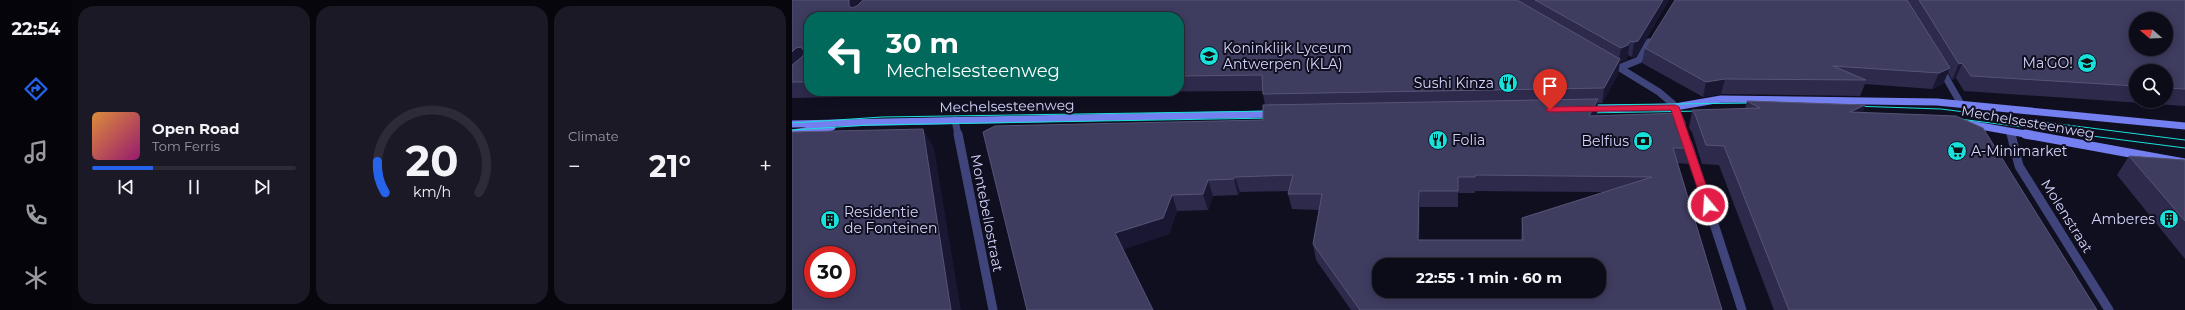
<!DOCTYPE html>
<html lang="en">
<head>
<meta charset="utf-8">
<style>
  body { margin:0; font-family:Montserrat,sans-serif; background:#1a1925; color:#f1f3f6; height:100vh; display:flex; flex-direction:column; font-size:15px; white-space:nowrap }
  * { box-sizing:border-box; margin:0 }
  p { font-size:13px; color:#9a9ba2 }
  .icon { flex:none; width:22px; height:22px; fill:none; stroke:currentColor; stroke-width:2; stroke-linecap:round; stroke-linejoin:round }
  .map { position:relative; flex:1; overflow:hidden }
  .side { display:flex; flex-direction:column; gap:6px; padding:6px; background:#07060d; width:720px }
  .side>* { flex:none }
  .guide { position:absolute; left:12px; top:12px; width:380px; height:84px; border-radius:16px; box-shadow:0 2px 10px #0003,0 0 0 1px #2c2b37; background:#00695c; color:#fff; overflow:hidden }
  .needle { width:26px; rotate:289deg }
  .tools { position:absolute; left:1337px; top:12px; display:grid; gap:8px }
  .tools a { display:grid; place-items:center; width:44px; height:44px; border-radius:50%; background:#0c0b18; box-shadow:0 2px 10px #0003,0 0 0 1px #2c2b37; font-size:20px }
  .speed { position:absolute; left:12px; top:246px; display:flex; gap:8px; font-size:20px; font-weight:700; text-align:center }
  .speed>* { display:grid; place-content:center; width:52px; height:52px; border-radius:50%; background:#0c0b18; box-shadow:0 2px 10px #0003,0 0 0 1px #2c2b37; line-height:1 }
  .speed .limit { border:6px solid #d22; background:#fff; color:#111 }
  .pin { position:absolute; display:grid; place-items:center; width:34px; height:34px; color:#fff; margin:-41px -17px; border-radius:50% 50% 50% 0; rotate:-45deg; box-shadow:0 0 4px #0007 }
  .pin .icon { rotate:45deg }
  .me { position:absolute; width:44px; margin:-22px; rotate:342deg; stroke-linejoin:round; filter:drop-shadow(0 0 3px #0008) }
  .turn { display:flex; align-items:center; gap:14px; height:84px; padding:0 16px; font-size:18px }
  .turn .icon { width:52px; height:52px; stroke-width:2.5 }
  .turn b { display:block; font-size:28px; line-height:34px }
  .big { font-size:30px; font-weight:700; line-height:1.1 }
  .side .tile { flex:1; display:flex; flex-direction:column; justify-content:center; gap:6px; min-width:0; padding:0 14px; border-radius:16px; background:#1a1925 }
  .side .dial { align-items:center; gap:0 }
  .dial svg { height:104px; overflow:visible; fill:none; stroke:#2c2b37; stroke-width:7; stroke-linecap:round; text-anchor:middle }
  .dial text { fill:#f1f3f6; stroke:none }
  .song { display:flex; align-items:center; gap:12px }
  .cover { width:48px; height:48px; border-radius:6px; background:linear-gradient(135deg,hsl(30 70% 55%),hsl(320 70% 35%)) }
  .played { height:4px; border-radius:2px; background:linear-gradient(90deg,#2563eb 30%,#2c2b37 30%) }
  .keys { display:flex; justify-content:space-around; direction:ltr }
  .heat { display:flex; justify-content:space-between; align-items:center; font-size:22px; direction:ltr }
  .side .tiles { flex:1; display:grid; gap:6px; grid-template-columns:repeat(3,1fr) }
  .trip { position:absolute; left:580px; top:258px; width:234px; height:40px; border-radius:16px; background:#0c0b18; box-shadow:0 2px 10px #0003,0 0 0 1px #2c2b37; font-weight:700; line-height:40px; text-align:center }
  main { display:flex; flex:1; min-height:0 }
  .dock { display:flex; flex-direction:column; width:72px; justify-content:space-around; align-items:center; background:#05040a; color:#9a9ba2 }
  .dock .icon { width:28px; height:28px }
  .dock .active { color:#2563eb }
  .dock b { font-size:18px; color:#f1f3f6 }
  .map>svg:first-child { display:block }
</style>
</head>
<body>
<main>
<nav class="dock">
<b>22:54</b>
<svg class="icon active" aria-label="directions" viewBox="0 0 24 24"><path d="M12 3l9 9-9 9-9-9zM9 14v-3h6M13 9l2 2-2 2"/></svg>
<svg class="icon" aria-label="music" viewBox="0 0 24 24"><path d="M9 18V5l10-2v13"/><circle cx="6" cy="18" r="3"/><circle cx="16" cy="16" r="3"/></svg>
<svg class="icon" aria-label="phone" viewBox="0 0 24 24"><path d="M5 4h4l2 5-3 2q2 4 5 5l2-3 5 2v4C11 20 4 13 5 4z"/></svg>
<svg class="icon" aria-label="climate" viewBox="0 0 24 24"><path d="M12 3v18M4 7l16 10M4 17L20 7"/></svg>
</nav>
<section class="side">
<div class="tiles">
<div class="tile">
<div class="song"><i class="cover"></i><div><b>Open Road</b><p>Tom Ferris</p></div></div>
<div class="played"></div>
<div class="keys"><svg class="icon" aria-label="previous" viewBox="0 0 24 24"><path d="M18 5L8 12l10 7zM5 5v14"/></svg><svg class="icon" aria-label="pause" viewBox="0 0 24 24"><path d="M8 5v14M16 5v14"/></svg><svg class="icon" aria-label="next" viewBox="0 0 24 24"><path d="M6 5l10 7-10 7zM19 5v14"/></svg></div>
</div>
<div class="tile dial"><svg viewBox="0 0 100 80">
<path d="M14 69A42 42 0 1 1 86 69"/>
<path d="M14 69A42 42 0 0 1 8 45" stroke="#2563eb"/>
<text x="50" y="56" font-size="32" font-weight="700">20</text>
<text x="50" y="72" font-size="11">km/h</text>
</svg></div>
<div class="tile"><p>Climate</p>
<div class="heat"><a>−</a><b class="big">21°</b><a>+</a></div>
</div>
</div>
</section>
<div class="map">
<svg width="1393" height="310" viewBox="0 0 1393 310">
  <rect width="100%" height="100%" fill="#100f20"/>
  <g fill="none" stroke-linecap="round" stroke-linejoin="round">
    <path stroke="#3f447a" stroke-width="7" d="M 818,62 L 867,92 L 881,104 L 890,123
      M 827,68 L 847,60 L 857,42
      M 1149,69 L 1169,104
      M 163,120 L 166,135
      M 1218,132 L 1219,135"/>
    <path stroke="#3f447a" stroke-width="9" d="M 166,134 L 201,310
      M 1219,134 L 1227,166 L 1317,310
      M 896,144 L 950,310"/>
    <path stroke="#7480f0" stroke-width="7" d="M 795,109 L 883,107 L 929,99 L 1145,102 L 1393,126
      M 0,124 L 481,114
      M 1177,124 L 1239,135
      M 0,133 L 40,127"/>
    <path stroke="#7480f0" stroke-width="9" d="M 1233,134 L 1393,163"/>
    <path stroke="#18e1db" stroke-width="1" d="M 795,105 L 965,103
      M 1061,106 L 1149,109 L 1393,140
      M 794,113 L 912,111
      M 1160,118 L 1393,148
      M 0,123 L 90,117 L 481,111
      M 0,130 L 77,125 L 482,118"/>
  </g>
  <path fill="#2d2a4c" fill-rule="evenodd" d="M 0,0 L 877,0 L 844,56 L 840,57 L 836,55 L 834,60 L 828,62 L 826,74 L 810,103 L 806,103 L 805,114 L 804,115 L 900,148 L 897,164 L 885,163 L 930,310 L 559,310 L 524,260 L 521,244 L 527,210 L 500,209 L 496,194 L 497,191 L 448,192 L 446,195 L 421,196 L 416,210 L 385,211 L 377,234 L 331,249 L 235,310 L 471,120 L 473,105 L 471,94 L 471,91 L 282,92 L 0,98 ZM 17,17 L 387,17 L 387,91 L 17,91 ZM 683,191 L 812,192 L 730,218 L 729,240 L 627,240 L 628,207 L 666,207 L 666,193 L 683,193 Z
    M 883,0 L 1393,0 L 1393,106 L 1172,91 L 1164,78 L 1160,80 L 1156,72 L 1151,84 L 1140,89 L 1073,84 L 1068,96 L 929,94 L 911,97 L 850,63 L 853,48 ZM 1344,71 L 1374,71 L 1374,101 L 1344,101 Z
    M 955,101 L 1073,105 L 1071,112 L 1305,310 L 982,310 L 927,165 L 910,164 L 900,132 L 897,128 L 900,110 L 953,109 Z
    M 1337,156 L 1393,160 L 1393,259 L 1325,175 Z"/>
  <path fill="#1a1733" d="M 57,0 L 79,0 L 65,13 L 57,6 Z
    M 871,0 L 877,0 L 844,56 L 840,57 L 842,42 Z
    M 838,41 L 836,55 L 834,60 L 828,62 L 826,74 L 810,103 L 812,88 L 827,61 L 829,48 Z
    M 9,47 L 17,60 L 0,76 L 0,52 L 4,48 Z
    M 1170,63 L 1164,78 L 1160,80 L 1167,64 Z
    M 1158,68 L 1151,84 L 1140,89 L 1147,73 Z
    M 933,79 L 929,94 L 911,97 L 914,82 Z
    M 806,99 L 805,114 L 795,131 L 797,116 Z
    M 1073,105 L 1067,123 L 1058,112 Z
    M 131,129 L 142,148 L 169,310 L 159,310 Z
    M 443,177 L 448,192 L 446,195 L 442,179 Z
    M 416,180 L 421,196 L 416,210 L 411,194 Z
    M 627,191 L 628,207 L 627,256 L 626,240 Z
    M 380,195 L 385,211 L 377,234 L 330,250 L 323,233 Z"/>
  <path fill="#3e3c5f" stroke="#565477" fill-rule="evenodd" d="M 0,0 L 57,0 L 57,6 L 60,8 L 65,6 L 71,0 L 725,0 L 828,59 L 812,88 L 471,94 L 470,75 L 387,76 L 387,17 L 17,17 L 17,82 L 0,82 L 0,65 L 11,56 L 12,51 L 9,47 L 4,48 L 0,52 Z
    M 743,0 L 871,0 L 846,41 L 842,42 L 838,41 L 836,45 L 829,48 Z
    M 883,0 L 1115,0 L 1158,68 L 1147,73 L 1041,66 L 1074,80 L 933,79 L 914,82 L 853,48 Z
    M 1127,0 L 1393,0 L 1393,89 L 1374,88 L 1374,71 L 1344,71 L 1344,86 L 1179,76 L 1170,63 L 1167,64 ZM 1344,19 L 1374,19 L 1374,49 L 1344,49 Z
    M 806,99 L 797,116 L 889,113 L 900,148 L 881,148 L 930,310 L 568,310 L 521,244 L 530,194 L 496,194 L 501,175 L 443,177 L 442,179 L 416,180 L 411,194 L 380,195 L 371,218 L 323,233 L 361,310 L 235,310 L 191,132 L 203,126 L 471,120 L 471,105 ZM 683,175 L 860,177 L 730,218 L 731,240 L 626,240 L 627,191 L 666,191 L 666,177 L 683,177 ZM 587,265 L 807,265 L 807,291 L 587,291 Z
    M 955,101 L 1073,105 L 1058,112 L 1164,116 L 1191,128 L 1305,310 L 997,310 L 932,146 L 914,145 L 903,114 L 900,110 L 968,108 Z
    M 131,129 L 159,310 L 0,310 L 0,132 ZM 21,255 L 55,255 L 55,289 L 21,289 Z
    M 1337,156 L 1393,160 L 1393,221 Z"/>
  <path fill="#e11d48" stroke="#92132f" d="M 883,105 L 887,107 L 921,205 L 920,207 L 916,208 L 911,205 L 879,110 L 758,112 L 753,110 L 758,107 Z"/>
  <defs>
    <symbol id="university-disc" viewBox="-11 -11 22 22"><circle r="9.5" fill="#18e1db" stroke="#100f20"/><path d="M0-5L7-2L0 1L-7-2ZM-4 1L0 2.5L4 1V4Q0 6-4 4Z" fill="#111"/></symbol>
    <symbol id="school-disc" viewBox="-11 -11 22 22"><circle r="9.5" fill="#18e1db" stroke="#100f20"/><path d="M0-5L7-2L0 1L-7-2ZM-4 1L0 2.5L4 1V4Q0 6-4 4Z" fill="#111"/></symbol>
    <symbol id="restaurant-disc" viewBox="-11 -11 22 22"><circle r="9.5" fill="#18e1db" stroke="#100f20"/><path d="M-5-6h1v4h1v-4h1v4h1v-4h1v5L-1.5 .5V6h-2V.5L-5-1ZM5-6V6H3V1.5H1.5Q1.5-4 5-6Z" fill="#111"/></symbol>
    <symbol id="bank-disc" viewBox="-11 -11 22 22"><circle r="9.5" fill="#18e1db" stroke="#100f20"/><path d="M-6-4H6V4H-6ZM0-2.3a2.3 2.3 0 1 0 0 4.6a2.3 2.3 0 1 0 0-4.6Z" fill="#111"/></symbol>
    <symbol id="supermarket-disc" viewBox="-11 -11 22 22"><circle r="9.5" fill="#18e1db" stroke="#100f20"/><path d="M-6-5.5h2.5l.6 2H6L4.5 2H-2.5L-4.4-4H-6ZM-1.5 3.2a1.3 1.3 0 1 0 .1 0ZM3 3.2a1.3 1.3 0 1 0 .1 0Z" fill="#111"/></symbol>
    <symbol id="building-disc" viewBox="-11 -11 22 22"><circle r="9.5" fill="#18e1db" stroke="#100f20"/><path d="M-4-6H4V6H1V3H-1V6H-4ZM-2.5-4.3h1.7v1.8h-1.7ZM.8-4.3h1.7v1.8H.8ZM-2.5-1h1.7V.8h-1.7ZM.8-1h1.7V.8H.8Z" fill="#111"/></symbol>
  </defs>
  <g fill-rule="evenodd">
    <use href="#university-disc" x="406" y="45" width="22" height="22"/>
    <use href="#school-disc" x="1284" y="52" width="22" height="22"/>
    <use href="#restaurant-disc" x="705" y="72" width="22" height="22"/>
    <use href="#restaurant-disc" x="635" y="129" width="22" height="22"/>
    <use href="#bank-disc" x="840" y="130" width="22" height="22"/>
    <use href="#supermarket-disc" x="1154" y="140" width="22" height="22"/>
    <use href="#building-disc" x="1366" y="208" width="22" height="22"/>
    <use href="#building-disc" x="27" y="209" width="22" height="22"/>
  </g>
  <g text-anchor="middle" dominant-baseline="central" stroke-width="4" stroke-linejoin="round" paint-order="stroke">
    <g font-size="14" fill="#d3d3fa" stroke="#100f20" text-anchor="start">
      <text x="431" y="48">Koninklijk Lyceum<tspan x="431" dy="16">Antwerpen (KLA)</tspan></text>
      <text x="1281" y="63" text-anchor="end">Ma'GO!</text>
      <text x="702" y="83" text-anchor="end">Sushi Kinza</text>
      <text x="660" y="140">Folia</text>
      <text x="837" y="141" text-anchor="end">Belfius</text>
      <text x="1179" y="151">A-Minimarket</text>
      <text x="52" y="212">Residentie<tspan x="52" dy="16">de Fonteinen</tspan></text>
      <text x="1363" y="219" text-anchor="end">Amberes</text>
    </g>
    <g font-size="14" fill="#d3d3fa" stroke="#100f20">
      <text transform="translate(215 106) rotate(-1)">Mechelsesteenweg</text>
      <text transform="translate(1236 122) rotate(10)">Mechelsesteenweg</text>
      <text transform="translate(195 213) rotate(79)">Montebellostraat</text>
      <text transform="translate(1275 216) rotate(58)">Molenstraat</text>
    </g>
  </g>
</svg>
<div class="tools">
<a><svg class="needle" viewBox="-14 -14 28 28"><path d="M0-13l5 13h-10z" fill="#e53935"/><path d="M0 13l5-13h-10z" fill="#9a9ba2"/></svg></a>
<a><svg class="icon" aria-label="search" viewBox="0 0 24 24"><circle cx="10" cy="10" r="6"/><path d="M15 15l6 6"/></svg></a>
</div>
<div class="speed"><div class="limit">30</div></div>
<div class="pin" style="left:758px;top:110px;background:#d93025"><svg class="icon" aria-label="arrive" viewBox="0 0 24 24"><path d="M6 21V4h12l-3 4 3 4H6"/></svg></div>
<svg class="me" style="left:916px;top:205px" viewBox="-20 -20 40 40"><circle r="17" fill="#e11d48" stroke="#fff" stroke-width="3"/><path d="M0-11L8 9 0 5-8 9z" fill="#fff"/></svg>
<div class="trip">22:55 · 1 min · 60 m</div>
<div class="guide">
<div class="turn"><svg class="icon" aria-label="left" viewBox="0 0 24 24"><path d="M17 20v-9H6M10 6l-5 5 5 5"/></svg><div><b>30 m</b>Mechelsesteenweg</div></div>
</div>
</div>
</main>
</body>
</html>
